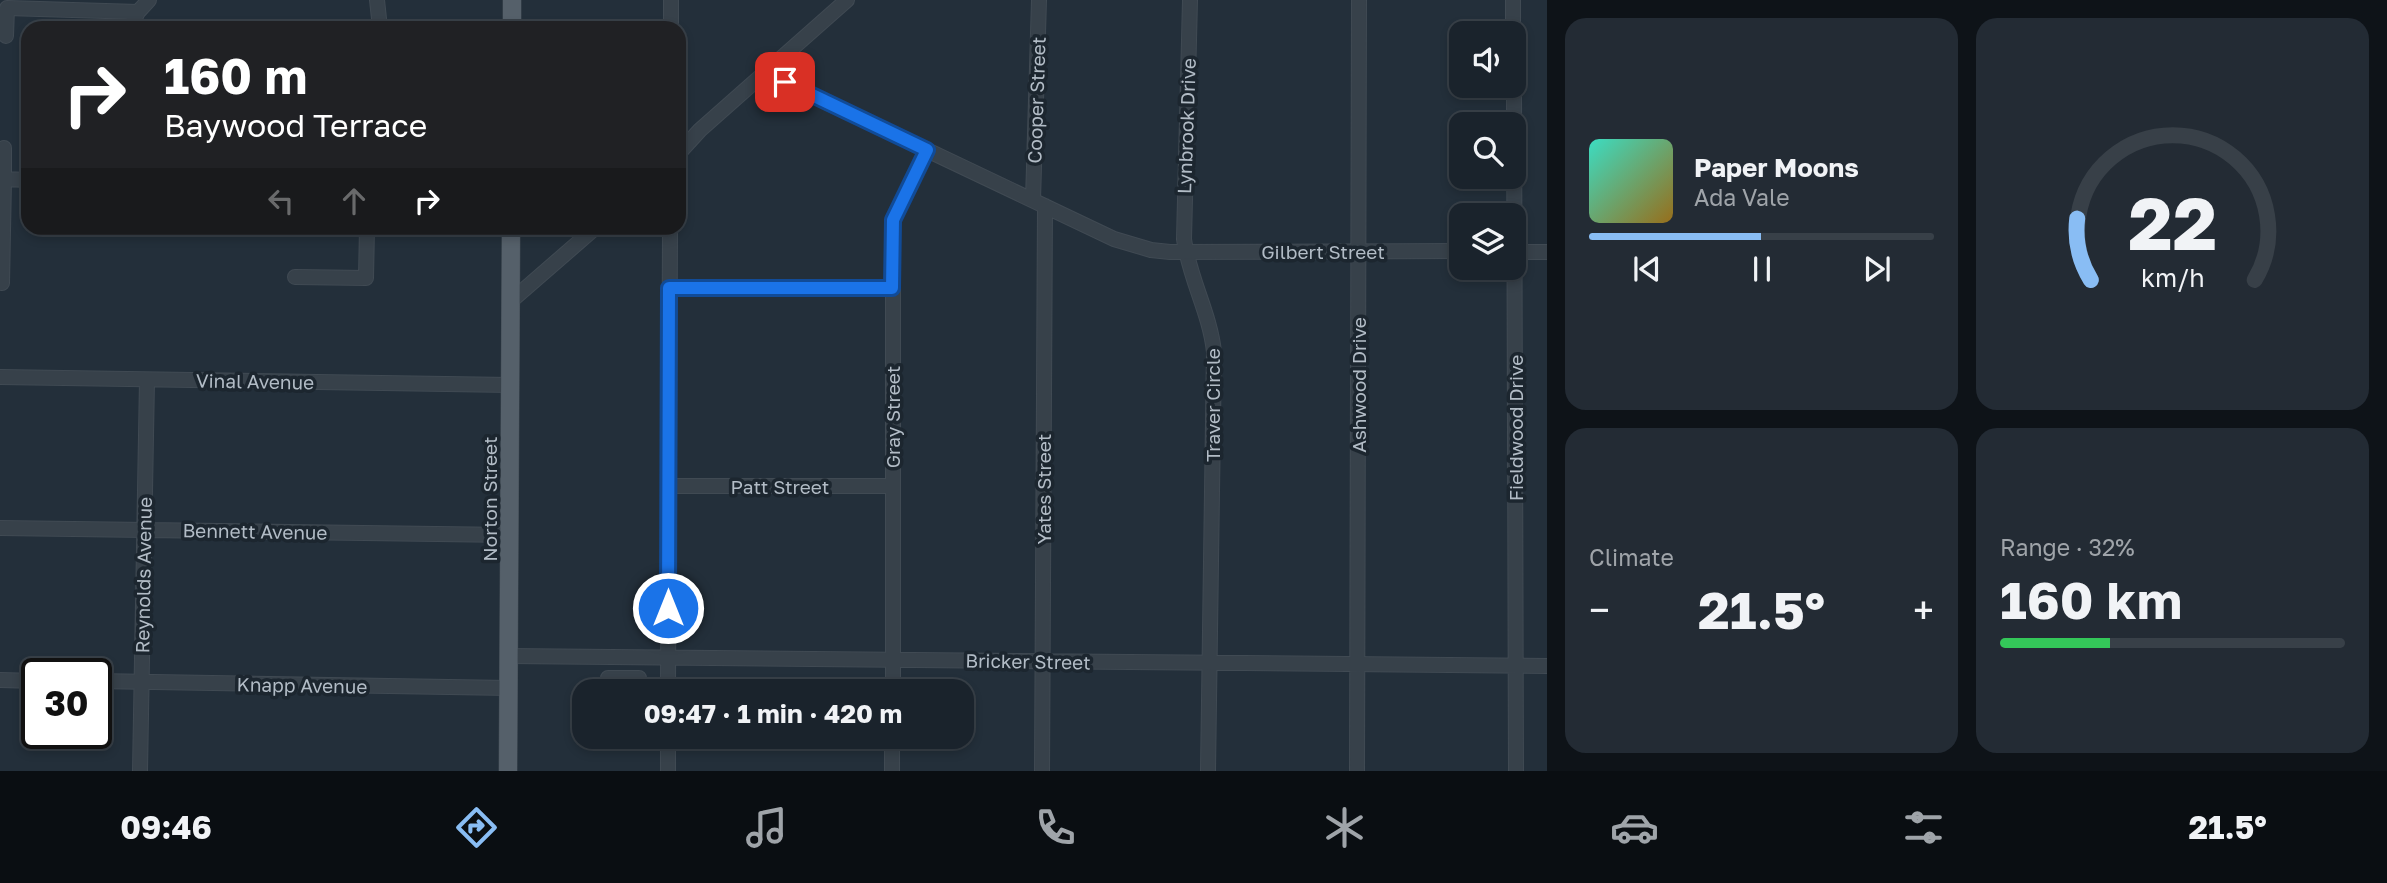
<!DOCTYPE html>
<html lang="en">
<head>
<meta charset="utf-8">
<style>
  body { margin:0; font-family:"Golos Text",sans-serif; background:#232b34; color:#f1f3f6; height:100vh; display:flex; flex-direction:column; font-size:26px; white-space:nowrap }
  * { box-sizing:border-box; margin:0 }
  p { font-size:23px; color:#9fa4a9 }
  .icon { flex:none; width:38px; height:38px; fill:none; stroke:currentColor; stroke-width:2; stroke-linecap:round; stroke-linejoin:round }
  .map { position:relative; flex:1; overflow:hidden }
  .drawer { display:flex; flex-direction:column; gap:18px; padding:18px; background:#0e1318; width:840px }
  .drawer>* { flex:none }
  .guide { position:absolute; left:21px; top:21px; width:665px; height:214px; border-radius:21px; box-shadow:0 4px 10px #0003,0 0 0 2px #384048; background:#202124; color:#fff; overflow:hidden }
  .controls { position:absolute; left:1449px; top:21px; display:grid; gap:14px }
  .controls a { display:grid; place-items:center; width:77px; height:77px; border-radius:14px; background:#1a232c; box-shadow:0 4px 10px #0003,0 0 0 2px #384048; font-size:35px }
  .speed { position:absolute; left:21px; top:658px; display:flex; gap:14px; font-size:35px; font-weight:700; text-align:center }
  .speed>* { display:grid; place-content:center; width:91px; height:91px; border-radius:50%; background:#1a232c; box-shadow:0 4px 10px #0003,0 0 0 2px #384048; line-height:1 }
  .speed .limit { border:4px solid #111; border-radius:10px; background:#fff; color:#111 }
  .pin { position:absolute; display:grid; place-items:center; width:60px; height:60px; color:#fff; margin:-30px; border-radius:14px; box-shadow:0 4px 10px #0006 }
  .me { position:absolute; width:77px; margin:-38px; rotate:0deg; stroke-linejoin:round; filter:drop-shadow(0 0 5px #0008) }
  .turn { display:flex; align-items:center; gap:24px; height:147px; padding:0 28px; font-size:32px }
  .turn .icon { width:91px; height:91px; stroke-width:2.5 }
  .turn b { display:block; font-size:49px; line-height:60px }
  .lanes { display:flex; align-items:center; height:66px; padding:0 28px; background:#0003; justify-content:center; gap:35px; direction:ltr }
  .lanes .off { opacity:.35 }
  .big { font-size:52px; font-weight:700; line-height:1.1 }
  .drawer .widget { flex:1; display:flex; flex-direction:column; justify-content:center; gap:10px; min-width:0; padding:0 24px; border-radius:21px; background:#232b34 }
  .drawer .dial { align-items:center; gap:0 }
  .dial svg { height:182px; overflow:visible; fill:none; stroke:#384048; stroke-width:7; stroke-linecap:round; text-anchor:middle }
  .dial text { fill:#f1f3f6; stroke:none }
  .song { display:flex; align-items:center; gap:21px }
  .cover { width:84px; height:84px; border-radius:10px; background:linear-gradient(135deg,hsl(170 70% 55%),hsl(40 70% 35%)) }
  .played { height:7px; border-radius:4px; background:linear-gradient(90deg,#89bdf4 50%,#384048 50%) }
  .keys { display:flex; justify-content:space-around; direction:ltr }
  .heat { display:flex; justify-content:space-between; align-items:center; font-size:38px; direction:ltr }
  .charge { height:10px; border-radius:5px; background:linear-gradient(90deg,#34c759 32%,#384048 0) }
  .drawer .tiles { flex:1; display:grid; gap:18px; grid-template-columns:repeat(2,1fr) }
  .trip { position:absolute; left:572px; top:679px; width:402px; height:70px; border-radius:21px; background:#1a232c; box-shadow:0 4px 10px #0003,0 0 0 2px #384048; font-weight:700; line-height:70px; text-align:center }
  .tabs { display:flex; height:112px; justify-content:space-around; align-items:center; background:#0a0e12; color:#9fa4a9 }
  .tabs .icon { width:49px; height:49px }
  .tabs .selected { color:#89bdf4 }
  .tabs b { font-size:32px; color:#f1f3f6 }
  main { display:flex; flex:1; min-height:0 }
  .map>svg:first-child { display:block }
</style>
</head>
<body>
<main>
<div class="map">
<svg width="1547" height="771" viewBox="0 0 1547 771">
  <rect width="100%" height="100%" fill="#232f3a"/>
  <g fill="none" stroke-linecap="round" stroke-linejoin="round">
    <defs>
      <path id="minor" d="M 377,0 L 380,28
        M 1190,0 L 1184,239 C 1189,278 1210,313 1214,352 L 1208,771
        M 1513,0 L 1513,33
        M 130,28 L 138,12 L 149,0
        M 671,28 L 671,0
        M 6,36 L 7,8 L 138,12
        M 765,73 L 1114,239 L 1151,250 L 1170,252 L 1461,251
        M 1514,86 L 1516,771
        M 679,153 L 700,130 L 847,0
        M 4,179 L 4,148
        M 1033,200 L 1039,0
        M 1514,252 L 1547,252
        M 295,277 L 366,278 L 367,228
        M 2,283 L 4,179 L 28,180
        M 669,288 L 892,287
        M 511,301 L 595,228
        M 0,377 L 510,385
        M 669,486 L 892,486
        M 0,528 L 510,535
        M 509,656 L 1547,666
        M 0,680 L 37,681
        M 96,681 L 509,688
        M 608,691 L 608,678 L 639,678 L 639,691
        M 668,691 L 670,228
        M 893,691 L 893,220 L 927,150
        M 611,737 L 615,741 L 668,743
        M 140,771 L 147,380
        M 668,771 L 668,737
        M 892,771 L 892,737
        M 1042,771 L 1045,206
        M 1357,771 L 1359,0"/>
      <path id="major" d="M 512,28 L 512,0
        M 508,771 L 511,228"/>
    </defs>
    <use href="#minor" stroke="#404a53" stroke-width="16"/>
    <use href="#major" stroke="#404a53" stroke-width="19"/>
    <use href="#minor" stroke="#37414a" stroke-width="14"/>
    <use href="#major" stroke="#55606a" stroke-width="18"/>
  </g>
  <g fill="none" stroke-linecap="round" stroke-linejoin="round">
    <defs>
      <path id="route" d="M 668,608 L 669,288 L 892,288 L 893,220 L 927,150 L 785,82"/>
    </defs>
    <use href="#route" stroke="#114b97" stroke-width="18"/>
    <use href="#route" stroke="#1a73e8" stroke-width="12"/>
  </g>
  <g text-anchor="middle" dominant-baseline="central" stroke-width="7" stroke-linejoin="round" paint-order="stroke">
    <g font-size="19" fill="#b2bcc6" stroke="#1c262f">
      <text transform="translate(1036 100) rotate(-88)">Cooper Street</text>
      <text transform="translate(1186 126) rotate(-88)">Lynbrook Drive</text>
      <text x="1323" y="251">Gilbert Street</text>
      <text transform="translate(255 381) rotate(1)">Vinal Avenue</text>
      <text transform="translate(1358 385) rotate(-90)">Ashwood Drive</text>
      <text transform="translate(1212 405) rotate(-90)">Traver Circle</text>
      <text transform="translate(892 417) rotate(-90)">Gray Street</text>
      <text transform="translate(1515 428) rotate(-90)">Fieldwood Drive</text>
      <text x="780" y="486">Patt Street</text>
      <text transform="translate(1043 489) rotate(-90)">Yates Street</text>
      <text transform="translate(489 499) rotate(-90)">Norton Street</text>
      <text transform="translate(255 531) rotate(1)">Bennett Avenue</text>
      <text transform="translate(143 575) rotate(-89)">Reynolds Avenue</text>
      <text transform="translate(1028 661) rotate(1)">Bricker Street</text>
      <text transform="translate(302 685) rotate(1)">Knapp Avenue</text>
    </g>
  </g>
</svg>
<div class="controls">
<a><svg class="icon" aria-label="sound" viewBox="0 0 24 24"><path d="M4 9h4l5-4v14l-5-4H4zM17 9q2 3 0 6"/></svg></a>
<a><svg class="icon" aria-label="search" viewBox="0 0 24 24"><circle cx="10" cy="10" r="6"/><path d="M15 15l6 6"/></svg></a>
<a><svg class="icon" aria-label="layers" viewBox="0 0 24 24"><path d="M12 4l9 5-9 5-9-5zM3 14l9 5 9-5"/></svg></a>
</div>
<div class="speed"><div class="limit">30</div></div>
<div class="pin" style="left:785px;top:82px;background:#d93025"><svg class="icon" aria-label="arrive" viewBox="0 0 24 24"><path d="M6 21V4h12l-3 4 3 4H6"/></svg></div>
<svg class="me" style="left:668px;top:608px" viewBox="-20 -20 40 40"><circle r="17" fill="#1a73e8" stroke="#fff" stroke-width="3"/><path d="M0-11L8 9 0 5-8 9z" fill="#fff"/></svg>
<div class="trip">09:47 · 1 min · 420 m</div>
<div class="guide">
<div class="turn"><svg class="icon" aria-label="right" viewBox="0 0 24 24"><path d="M7 20v-9h11M14 6l5 5-5 5"/></svg><div><b>160 m</b>Baywood Terrace</div></div>
<div class="lanes"><svg class="icon off" aria-label="left" viewBox="0 0 24 24"><path d="M17 20v-9H6M10 6l-5 5 5 5"/></svg><svg class="icon off" aria-label="ahead" viewBox="0 0 24 24"><path d="M12 20V5M6 11l6-6 6 6"/></svg><svg class="icon" aria-label="right" viewBox="0 0 24 24"><path d="M7 20v-9h11M14 6l5 5-5 5"/></svg></div>
</div>
</div>
<section class="drawer">
<div class="tiles">
<div class="widget">
<div class="song"><i class="cover"></i><div><b>Paper Moons</b><p>Ada Vale</p></div></div>
<div class="played"></div>
<div class="keys"><svg class="icon" aria-label="previous" viewBox="0 0 24 24"><path d="M18 5L8 12l10 7zM5 5v14"/></svg><svg class="icon" aria-label="pause" viewBox="0 0 24 24"><path d="M8 5v14M16 5v14"/></svg><svg class="icon" aria-label="next" viewBox="0 0 24 24"><path d="M6 5l10 7-10 7zM19 5v14"/></svg></div>
</div>
<div class="widget dial"><svg viewBox="0 0 100 80">
<path d="M14 69A42 42 0 1 1 86 69"/>
<path d="M14 69A42 42 0 0 1 8 42" stroke="#89bdf4"/>
<text x="50" y="56" font-size="32" font-weight="700">22</text>
<text x="50" y="72" font-size="11">km/h</text>
</svg></div>
<div class="widget"><p>Climate</p>
<div class="heat"><a>−</a><b class="big">21.5°</b><a>+</a></div>
</div>
<div class="widget"><p>Range · 32%</p><b class="big">160 km</b><div class="charge"></div></div>
</div>
</section>
</main>
<nav class="tabs">
<b>09:46</b>
<svg class="icon selected" aria-label="directions" viewBox="0 0 24 24"><path d="M12 3l9 9-9 9-9-9zM9 14v-3h6M13 9l2 2-2 2"/></svg>
<svg class="icon" aria-label="music" viewBox="0 0 24 24"><path d="M9 18V5l10-2v13"/><circle cx="6" cy="18" r="3"/><circle cx="16" cy="16" r="3"/></svg>
<svg class="icon" aria-label="phone" viewBox="0 0 24 24"><path d="M5 4h4l2 5-3 2q2 4 5 5l2-3 5 2v4C11 20 4 13 5 4z"/></svg>
<svg class="icon" aria-label="climate" viewBox="0 0 24 24"><path d="M12 3v18M4 7l16 10M4 17L20 7"/></svg>
<svg class="icon" aria-label="car" viewBox="0 0 24 24"><path d="M5 17H2v-5l4-1 3-4h7l3 4 3 1v5h-3M9 17h6M6 11h13"/><circle cx="7" cy="17" r="2"/><circle cx="17" cy="17" r="2"/></svg>
<svg class="icon" aria-label="filters" viewBox="0 0 24 24"><path d="M4 7h16M4 17h16"/><circle cx="9" cy="7" r="2"/><circle cx="15" cy="17" r="2"/></svg>
<b>21.5°</b>
</nav>
</body>
</html>
